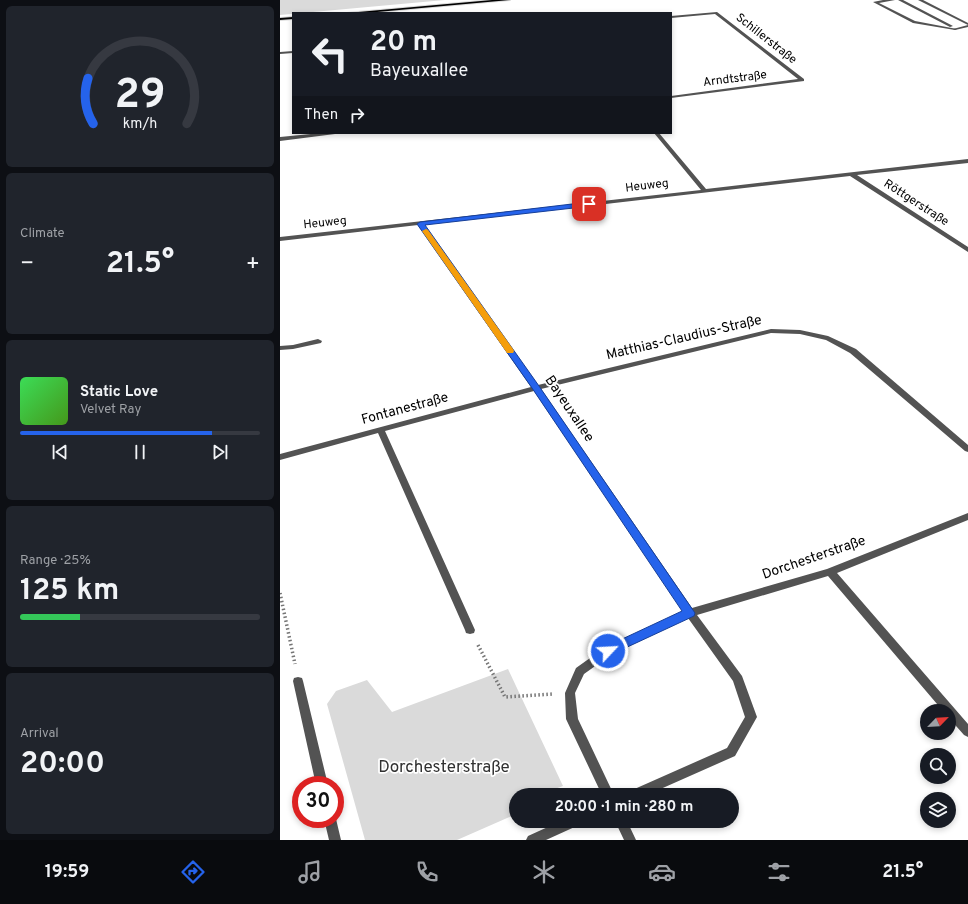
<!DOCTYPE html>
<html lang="en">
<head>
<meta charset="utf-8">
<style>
  body { margin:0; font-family:Overpass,sans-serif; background:#20242c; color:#f1f3f6; height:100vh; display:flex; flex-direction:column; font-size:15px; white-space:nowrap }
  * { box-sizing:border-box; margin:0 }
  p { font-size:13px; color:#9ea1a6 }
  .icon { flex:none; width:22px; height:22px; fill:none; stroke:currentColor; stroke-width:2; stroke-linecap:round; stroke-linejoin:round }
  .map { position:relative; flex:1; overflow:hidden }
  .drawer { display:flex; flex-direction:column; gap:6px; padding:6px; background:#0d0f14; width:280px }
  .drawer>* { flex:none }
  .top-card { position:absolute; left:12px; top:12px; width:380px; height:122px; border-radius:0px; box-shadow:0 2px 6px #0003; background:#171b24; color:#f1f3f6; overflow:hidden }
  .needle { width:26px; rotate:65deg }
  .buttons { position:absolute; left:640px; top:704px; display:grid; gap:8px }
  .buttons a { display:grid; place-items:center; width:36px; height:36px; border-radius:50%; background:#171b24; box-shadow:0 2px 6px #0003; font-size:20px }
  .speed { position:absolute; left:12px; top:776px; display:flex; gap:8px; font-size:20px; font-weight:700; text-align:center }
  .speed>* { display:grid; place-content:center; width:52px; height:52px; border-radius:50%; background:#171b24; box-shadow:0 2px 6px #0003; line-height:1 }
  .speed .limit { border:6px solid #d22; background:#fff; color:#111 }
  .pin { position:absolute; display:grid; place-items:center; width:34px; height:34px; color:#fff; margin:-17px; border-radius:8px; box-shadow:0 2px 6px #0006 }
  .me { position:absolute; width:44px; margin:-22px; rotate:65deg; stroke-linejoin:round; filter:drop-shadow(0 0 3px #0008) }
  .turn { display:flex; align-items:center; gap:14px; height:84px; padding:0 12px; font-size:18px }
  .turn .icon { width:52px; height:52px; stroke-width:2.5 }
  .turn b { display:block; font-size:28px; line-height:34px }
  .then { display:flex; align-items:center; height:38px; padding:0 12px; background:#0003; gap:8px; font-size:15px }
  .big { font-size:30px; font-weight:700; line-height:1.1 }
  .drawer .widget { flex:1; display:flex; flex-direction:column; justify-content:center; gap:6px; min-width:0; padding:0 14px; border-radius:6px; background:#20242c }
  .drawer .dial { align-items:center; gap:0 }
  .dial svg { height:104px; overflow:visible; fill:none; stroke:#363941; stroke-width:7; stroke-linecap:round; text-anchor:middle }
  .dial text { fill:#f1f3f6; stroke:none }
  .song { display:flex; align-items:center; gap:12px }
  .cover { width:48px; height:48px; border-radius:6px; background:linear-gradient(135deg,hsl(130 70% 55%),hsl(100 70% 35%)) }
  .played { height:4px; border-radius:2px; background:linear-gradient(90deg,#2563eb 80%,#363941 80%) }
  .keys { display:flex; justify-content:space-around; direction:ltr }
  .heat { display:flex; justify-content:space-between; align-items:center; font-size:22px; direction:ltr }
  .charge { height:6px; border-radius:3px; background:linear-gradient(90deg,#34c759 25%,#363941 0) }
  .trip { position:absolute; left:229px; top:788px; width:230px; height:40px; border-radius:20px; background:#171b24; box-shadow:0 2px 6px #0003; font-weight:700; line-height:40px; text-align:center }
  .tab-bar { display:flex; height:64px; justify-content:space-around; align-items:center; background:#090b0e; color:#9ea1a6 }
  .tab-bar .icon { width:28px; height:28px }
  .tab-bar .current { color:#2563eb }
  .tab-bar b { font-size:18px; color:#f1f3f6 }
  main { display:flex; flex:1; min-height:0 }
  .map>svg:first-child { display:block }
</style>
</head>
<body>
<main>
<section class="drawer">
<div class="widget dial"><svg viewBox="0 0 100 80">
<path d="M14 69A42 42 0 1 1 86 69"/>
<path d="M14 69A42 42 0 0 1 10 34" stroke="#2563eb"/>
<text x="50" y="56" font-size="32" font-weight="700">29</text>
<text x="50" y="72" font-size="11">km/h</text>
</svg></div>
<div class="widget"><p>Climate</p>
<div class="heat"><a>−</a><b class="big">21.5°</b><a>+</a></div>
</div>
<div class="widget">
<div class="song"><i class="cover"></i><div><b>Static Love</b><p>Velvet Ray</p></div></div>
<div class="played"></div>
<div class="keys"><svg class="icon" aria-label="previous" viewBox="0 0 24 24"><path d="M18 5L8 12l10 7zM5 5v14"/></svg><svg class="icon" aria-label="pause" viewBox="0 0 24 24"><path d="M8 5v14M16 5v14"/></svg><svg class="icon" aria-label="next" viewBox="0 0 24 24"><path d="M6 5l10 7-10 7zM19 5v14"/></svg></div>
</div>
<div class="widget"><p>Range · 25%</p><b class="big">125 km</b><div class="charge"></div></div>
<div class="widget"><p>Arrival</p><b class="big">20:00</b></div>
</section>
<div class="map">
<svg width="688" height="840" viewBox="0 0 688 840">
  <rect width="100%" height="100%" fill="#fff"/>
  <path fill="#dadada" d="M 0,0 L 165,0 L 0,15 Z
    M 228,669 L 283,786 L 258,795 L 236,795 L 236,810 L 232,816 L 177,840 L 85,840 L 47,704 L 56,691 L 87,680 L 112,712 Z"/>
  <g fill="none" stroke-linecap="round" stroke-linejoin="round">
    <defs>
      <path id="primary" d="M 212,0 L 230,0 L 86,13 L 67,13 Z
        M 13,17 L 13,19 L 0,20 L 0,18 Z"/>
    </defs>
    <use href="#primary" stroke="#dbdbdb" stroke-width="2"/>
    <path stroke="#757575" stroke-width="3.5" stroke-dasharray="1.5 2.5" stroke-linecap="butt" d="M 0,593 L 15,664
      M 198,645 L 225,697 L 273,694"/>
    <path fill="#535353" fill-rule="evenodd" d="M 603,0 L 615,0 L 599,3 L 635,21 L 677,29 L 675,30 L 633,23 L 593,2 Z
      M 618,0 L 623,0 L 673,26 L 670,27 Z
      M 638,0 L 643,0 L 688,23 L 688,25 Z
      M 38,339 L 42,341 L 41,343 L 13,349 L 0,350 L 0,346 L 13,345 Z"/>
    <path fill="#535353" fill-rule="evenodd" d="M 437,12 L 524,79 L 524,81 L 391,98 L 391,96 L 518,79 L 435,14 L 391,18 L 391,16 Z
      M 688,25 L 688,27 L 675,30 L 673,29 Z
      M 13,51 L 13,53 L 0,54 L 0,52 Z
      M 41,133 L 57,133 L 55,134 L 0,141 L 0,137 Z
      M 374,133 L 379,133 L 426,189 L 688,159 L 688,163 L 577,175 L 688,247 L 688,252 L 570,176 L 143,225 L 258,385 L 491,329 L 520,330 L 548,336 L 576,349 L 688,445 L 688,452 L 685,451 L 570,353 L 546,340 L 520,334 L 491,333 L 261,389 L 412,608 L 547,569 L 688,513 L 688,520 L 557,573 L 688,724 L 688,737 L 684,735 L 669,718 L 669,711 L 663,711 L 548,576 L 417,615 L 462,676 L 477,717 L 455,756 L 367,795 L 348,795 L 350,791 L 447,748 L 465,717 L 453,681 L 408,618 L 332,654 L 304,674 L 295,693 L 298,719 L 334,795 L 322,795 L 286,719 L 285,693 L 296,668 L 324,648 L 404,612 L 254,391 L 105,431 L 195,630 L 194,633 L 190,634 L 186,633 L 185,630 L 98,433 L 0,460 L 0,454 L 251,387 L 138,225 L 0,241 L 0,237 L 421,190 Z
      M 18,677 L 22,678 L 23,681 L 48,785 L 36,785 L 13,681 L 14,678 Z
      M 55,816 L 56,819 L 61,840 L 49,840 L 44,819 L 55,819 Z
      M 281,821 L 301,821 L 299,825 L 266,840 L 246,840 L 248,836 Z
      M 335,821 L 347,821 L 356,840 L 344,840 Z"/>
    <use href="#primary" fill="#000" fill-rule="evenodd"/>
  </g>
  <path fill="#2563eb" stroke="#184099" d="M 309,202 L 311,203 L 311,206 L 145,225 L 259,386 L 415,613 L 414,616 L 328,656 L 323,654 L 322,651 L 323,648 L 402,611 L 252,388 L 137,224 L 140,222 Z"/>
  <path fill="#f59e0b" d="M 146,229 L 148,230 L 233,349 L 234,351 L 233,353 L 227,353 L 142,231 Z"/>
  <g text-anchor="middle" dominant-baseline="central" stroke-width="3.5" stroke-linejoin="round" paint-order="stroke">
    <g font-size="12" fill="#000" stroke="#fff">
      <text transform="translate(486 39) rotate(38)">Schillerstraße</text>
      <text transform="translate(455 79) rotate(-7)">Arndtstraße</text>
      <text transform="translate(367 186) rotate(-7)">Heuweg</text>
      <text transform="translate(636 203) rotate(33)">Röttgerstraße</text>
      <text transform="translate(45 223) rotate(-6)">Heuweg</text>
    </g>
    <g font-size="14" fill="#000" stroke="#fff">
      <text transform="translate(404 338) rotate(-13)">Matthias-Claudius-Straße</text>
      <text transform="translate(125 409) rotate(-15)">Fontanestraße</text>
      <text transform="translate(289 409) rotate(56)">Bayeuxallee</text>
      <text transform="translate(534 558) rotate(-19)">Dorchesterstraße</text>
    </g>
    <g font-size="17" fill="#313131" stroke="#fff">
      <text x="164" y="768">Dorchesterstraße</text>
    </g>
  </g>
</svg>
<div class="buttons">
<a><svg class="needle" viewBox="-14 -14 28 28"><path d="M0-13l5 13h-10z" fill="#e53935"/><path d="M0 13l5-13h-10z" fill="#9ea1a6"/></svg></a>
<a><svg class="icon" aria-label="search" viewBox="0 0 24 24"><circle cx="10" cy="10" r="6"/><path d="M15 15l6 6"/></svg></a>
<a><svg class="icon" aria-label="layers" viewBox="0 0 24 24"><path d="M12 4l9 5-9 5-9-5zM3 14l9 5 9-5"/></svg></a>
</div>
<div class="speed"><div class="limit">30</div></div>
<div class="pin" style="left:309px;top:204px;background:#d93025"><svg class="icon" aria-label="arrive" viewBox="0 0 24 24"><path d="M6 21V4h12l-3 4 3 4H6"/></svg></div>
<svg class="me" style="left:328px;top:651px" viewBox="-20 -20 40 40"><circle r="17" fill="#2563eb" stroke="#fff" stroke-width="3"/><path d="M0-11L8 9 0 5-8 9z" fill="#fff"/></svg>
<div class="trip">20:00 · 1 min · 280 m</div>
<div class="top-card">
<div class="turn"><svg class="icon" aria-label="left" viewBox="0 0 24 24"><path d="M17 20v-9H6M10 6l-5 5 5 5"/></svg><div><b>20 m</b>Bayeuxallee</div></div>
<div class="then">Then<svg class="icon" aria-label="right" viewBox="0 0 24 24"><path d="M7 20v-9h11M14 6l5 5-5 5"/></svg></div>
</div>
</div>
</main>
<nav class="tab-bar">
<b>19:59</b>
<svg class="icon current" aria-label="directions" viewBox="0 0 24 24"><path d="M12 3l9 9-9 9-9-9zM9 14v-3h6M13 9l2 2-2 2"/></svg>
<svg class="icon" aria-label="music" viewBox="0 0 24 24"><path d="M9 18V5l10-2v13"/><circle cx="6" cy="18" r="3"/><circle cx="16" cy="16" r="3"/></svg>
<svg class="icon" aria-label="phone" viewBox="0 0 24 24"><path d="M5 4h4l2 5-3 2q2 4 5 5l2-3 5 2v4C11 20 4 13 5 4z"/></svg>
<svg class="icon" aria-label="climate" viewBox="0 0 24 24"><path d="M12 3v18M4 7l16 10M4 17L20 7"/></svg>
<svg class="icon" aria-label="car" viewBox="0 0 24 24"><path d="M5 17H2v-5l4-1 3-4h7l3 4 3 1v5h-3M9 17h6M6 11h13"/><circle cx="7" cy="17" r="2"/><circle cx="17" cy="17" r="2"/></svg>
<svg class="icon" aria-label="filters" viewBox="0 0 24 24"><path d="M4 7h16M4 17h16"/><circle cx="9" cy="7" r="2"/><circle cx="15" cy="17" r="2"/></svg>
<b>21.5°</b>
</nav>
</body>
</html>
